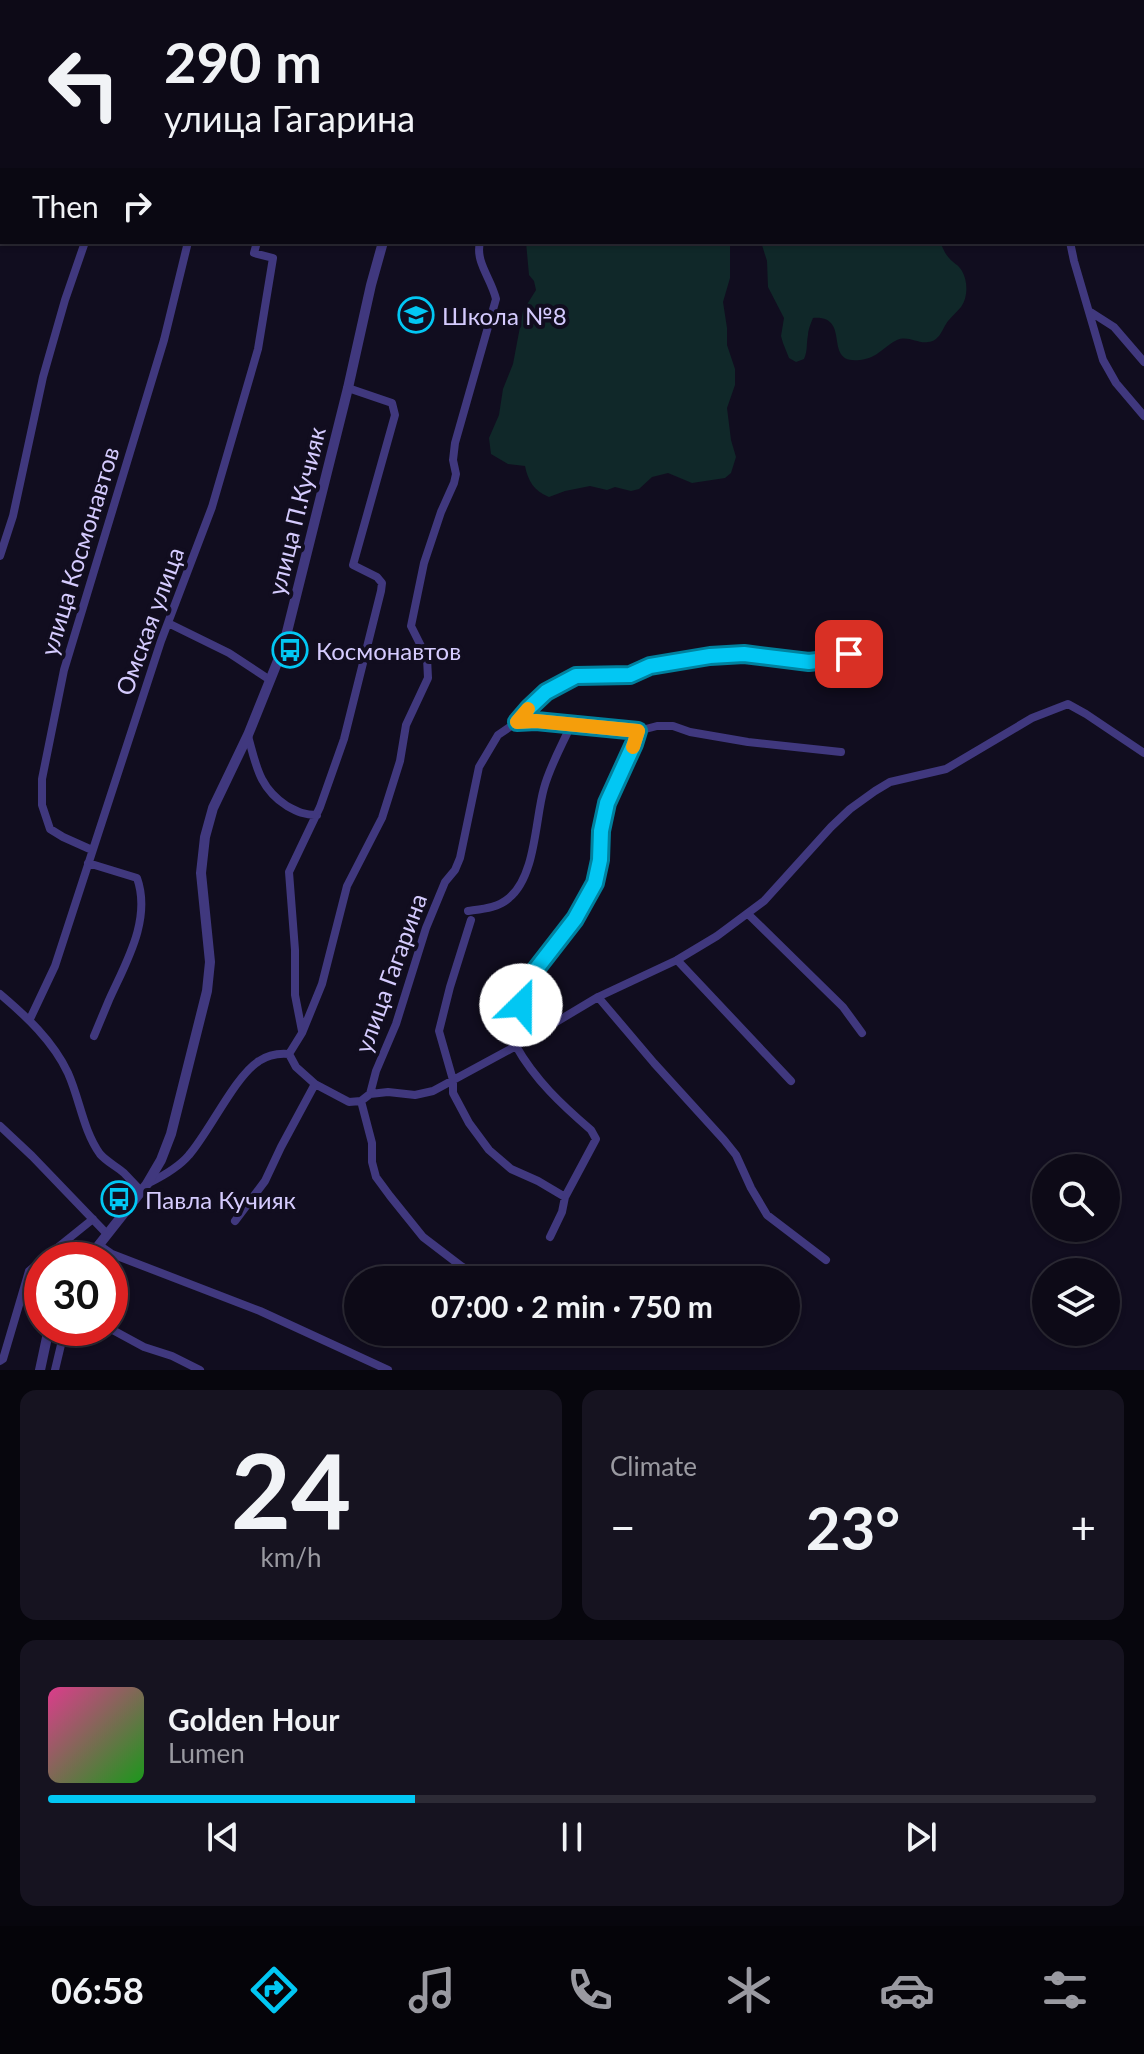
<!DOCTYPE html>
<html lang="en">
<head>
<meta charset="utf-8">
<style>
  body { margin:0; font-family:Lato,sans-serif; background:#161320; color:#f1f3f6; height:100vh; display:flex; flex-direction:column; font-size:30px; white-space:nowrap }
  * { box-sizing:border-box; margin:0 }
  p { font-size:26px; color:#9a9aa1 }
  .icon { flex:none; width:44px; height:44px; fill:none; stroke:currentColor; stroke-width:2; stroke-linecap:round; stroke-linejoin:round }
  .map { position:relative; height:1370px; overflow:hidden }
  .details { display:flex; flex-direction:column; gap:20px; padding:20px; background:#07060d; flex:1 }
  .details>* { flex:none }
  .banner { position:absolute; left:0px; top:0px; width:1144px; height:244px; box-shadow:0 2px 6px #0004,0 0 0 2px #2d2b36; background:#0d0a17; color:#f1f3f6; overflow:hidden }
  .controls { position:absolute; left:1032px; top:1154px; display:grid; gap:16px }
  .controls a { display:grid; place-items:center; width:88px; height:88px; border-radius:50%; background:#0d0a17; box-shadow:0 2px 6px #0004,0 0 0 2px #2d2b36; font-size:40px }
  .speed { position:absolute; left:24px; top:1242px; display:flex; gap:16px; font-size:40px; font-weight:700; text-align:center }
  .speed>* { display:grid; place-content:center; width:104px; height:104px; border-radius:50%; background:#0d0a17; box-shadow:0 2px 6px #0004,0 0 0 2px #2d2b36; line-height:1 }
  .speed .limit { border:12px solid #d22; background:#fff; color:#111 }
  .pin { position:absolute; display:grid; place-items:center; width:68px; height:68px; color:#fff; margin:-34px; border-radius:16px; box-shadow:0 4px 12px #0006 }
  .me { position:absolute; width:88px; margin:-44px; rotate:23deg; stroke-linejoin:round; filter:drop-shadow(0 0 6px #0008) }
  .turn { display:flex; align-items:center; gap:28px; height:168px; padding:0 32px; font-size:36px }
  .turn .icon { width:104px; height:104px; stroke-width:2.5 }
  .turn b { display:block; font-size:56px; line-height:68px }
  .then { display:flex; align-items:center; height:76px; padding:0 32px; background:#0003; gap:16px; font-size:30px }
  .big { font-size:60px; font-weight:700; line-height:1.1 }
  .details .card { flex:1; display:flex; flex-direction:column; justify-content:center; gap:12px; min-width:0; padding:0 28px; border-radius:16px; background:#161320 }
  .details .dial { align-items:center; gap:0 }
  .dial b { font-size:104px; line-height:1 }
  .song { display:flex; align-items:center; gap:24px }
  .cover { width:96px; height:96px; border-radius:12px; background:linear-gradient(135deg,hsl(330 70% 55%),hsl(120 70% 35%)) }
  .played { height:8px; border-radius:4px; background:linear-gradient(90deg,#02c7f3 35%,#2d2b36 35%) }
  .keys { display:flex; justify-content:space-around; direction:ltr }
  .heat { display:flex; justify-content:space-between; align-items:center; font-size:44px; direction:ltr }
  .details .tiles { flex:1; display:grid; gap:20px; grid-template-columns:1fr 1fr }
  .card:last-child { grid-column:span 2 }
  .trip { position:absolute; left:344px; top:1266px; width:456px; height:80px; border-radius:40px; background:#0d0a17; box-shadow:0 2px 6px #0004,0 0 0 2px #2d2b36; font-weight:700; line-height:80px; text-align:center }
  .tabs { display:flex; height:128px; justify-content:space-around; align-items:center; background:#050409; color:#9a9aa1 }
  .tabs .icon { width:56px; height:56px }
  .tabs .active { color:#02c7f3 }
  .tabs b { font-size:36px; color:#f1f3f6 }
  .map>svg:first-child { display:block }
</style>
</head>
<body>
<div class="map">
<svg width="1144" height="1370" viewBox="0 0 1144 1370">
  <rect width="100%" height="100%" fill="#110d1f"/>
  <path fill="#102829" d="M 526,242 L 730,242 L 730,278 L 723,302 L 727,328 L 727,345 L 735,369 L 735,385 L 727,408 L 731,440 L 736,457 L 731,473 L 725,478 L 692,483 L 668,473 L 652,477 L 639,489 L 631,491 L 615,487 L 607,490 L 590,486 L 565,491 L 549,497 C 534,491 528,481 525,466 L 508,464 L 491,454 L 489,438 L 499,415 L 503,389 L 513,364 L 523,311 L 536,290 L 534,281 L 529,275 Z
    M 761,242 L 940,242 C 943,248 945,254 949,258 C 953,263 959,265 962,271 C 968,281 968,298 961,307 C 957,312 952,316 948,321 C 942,329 940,341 928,342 C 918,344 908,335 897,340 C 884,346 878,358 860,360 C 821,365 853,315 813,318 C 811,323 808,330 808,335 C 806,345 808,350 804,359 L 796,362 L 789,358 L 783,343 L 781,336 L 784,318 L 768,287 L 767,261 Z"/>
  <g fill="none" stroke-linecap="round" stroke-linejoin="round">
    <path stroke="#09173b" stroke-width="12" d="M 191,2 L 192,0
      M 0,158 L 2,157"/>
    <path stroke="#40387e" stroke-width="8" d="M 74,0 L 75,2
      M 380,0 L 381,2
      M 984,0 L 985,2
      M 1072,0 L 1073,2
      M 89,2 L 92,0
      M 262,2 L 265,0
      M 390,2 L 392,0
      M 523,2 L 525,0
      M 1142,125 L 1144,128
      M 1144,156 L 1144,171
      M 1070,242 L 1074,261 L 1103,360 L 1116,383 L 1144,416
      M 1089,311 L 1114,327 L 1144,362
      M 0,556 L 13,516 L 43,377 L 65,300 L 85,242
      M 168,623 L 229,653 L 270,680
      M 517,722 L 529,708 L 546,692 L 576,676 L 630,675 L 650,666 L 710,656 L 744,654 L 809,662 L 833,659 L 849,654 L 873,659
      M 248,736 C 256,765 259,788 287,806 C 298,812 304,815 317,815
      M 92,850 L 63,837 L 50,829 L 42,805 L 42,779 L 64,670 L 164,340 L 188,242
      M 88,863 L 137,878 C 152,920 125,964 109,1000 C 104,1012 99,1024 94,1036
      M 468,911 C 482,909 498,908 509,898 C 536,876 535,819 544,788 C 550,766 562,745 571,725
      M 748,914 L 843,1007 L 862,1033
      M 471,920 L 450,987 L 439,1031 L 453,1080 L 453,1093 L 469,1123 L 489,1150 L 511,1169 L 538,1181 L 565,1197
      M 677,960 L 791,1081
      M 0,994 C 26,1016 53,1041 68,1073 C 80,1100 83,1130 100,1154 C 107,1162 116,1166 124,1173 C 130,1179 135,1185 141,1191
      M 598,997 L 654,1063 L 724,1140 L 736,1155 L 751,1188 L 767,1215 L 826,1260
      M 30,1019 L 55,966 L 161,641 L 212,507 L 258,349 L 273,258 L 254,253 L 257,242
      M 302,1031 L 295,995 L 295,950 L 289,872 L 320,807 L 344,739 L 381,591 L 382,583 L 377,577 L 353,565 L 395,415 L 392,403 L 348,388
      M 289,1054 L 296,1067 L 315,1084 L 349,1102 L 361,1101 L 370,1094 L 388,1092 L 415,1095 L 433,1091 L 516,1046 L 598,997 L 677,960 L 717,936 L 764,901 L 831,827 L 850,809 L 875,791 L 890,782 L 946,769 L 1032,718 L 1068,704 L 1086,714 L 1144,753
      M 370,1094 L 376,1071 L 396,1024 L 426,928 L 445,882 L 455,870 L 460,858 L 479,767 L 498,735 L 517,722 L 536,721 L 638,731 L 657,726 L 673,726 L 690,732 L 748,742 L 841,752
      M 361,1101 L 372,1143 L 372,1162 L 376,1177 L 390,1196 L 423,1237 L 461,1266 L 484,1280
      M 0,1126 L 32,1156 L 107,1234
      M 149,1183 C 163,1176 179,1167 189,1155 C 210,1131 235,1076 259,1061 C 268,1055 278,1053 289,1054 L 302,1033 L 322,984 L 347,886 L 382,818 L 400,761 L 406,725 L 428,678 L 427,658 L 411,626 L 424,563 L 441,512 L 454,483 L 456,474 L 453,460 L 455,443 L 496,299 C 491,278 475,262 480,242
      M 235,1221 L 265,1181 L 281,1147 L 315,1084
      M 550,1237 L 562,1212 L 565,1197 L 596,1139 L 591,1130 C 562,1105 535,1080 516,1046 L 521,1026 L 523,986 L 575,919 L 595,883 L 600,860 L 601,831 L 607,803 L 634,744 L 638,731
      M 99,1245 L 112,1254 L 260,1311 L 388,1370
      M 42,1260 L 93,1219
      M 591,1280 C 604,1271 622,1276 637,1277
      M 109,1328 L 144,1347 L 172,1356 L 200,1370
      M 0,1361 L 3,1359 L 29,1271 L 42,1260
      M 55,1370 L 65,1328"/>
    <path stroke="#40387e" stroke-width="10" d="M 38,2 L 41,0
      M 467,2 L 468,0
      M 0,29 L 2,27
      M 87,1260 L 147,1184 L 161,1160 L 171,1134 L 207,991 L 210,962 L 201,873 L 205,837 L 213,808 L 248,735 L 283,648 L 348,388 L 371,285 L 383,242
      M 40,1370 L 49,1328"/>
  </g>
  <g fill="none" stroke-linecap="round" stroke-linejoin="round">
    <defs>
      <path id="route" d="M 521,1005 L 523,986 L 575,919 L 595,883 L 600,860 L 601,831 L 607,803 L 634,744 L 638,731 L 536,721 L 517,722 L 529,708 L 546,692 L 576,676 L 630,675 L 650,666 L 710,656 L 744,654 L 809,662 L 833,659 L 849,654"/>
    </defs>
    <use href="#route" stroke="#01819e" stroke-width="20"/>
    <use href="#route" stroke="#02c7f3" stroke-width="14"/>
    <path stroke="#f59e0b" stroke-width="14" d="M 528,709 L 517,722 L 536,721 L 638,731 L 633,747"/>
  </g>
  <defs>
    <symbol id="school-ring" viewBox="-11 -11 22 22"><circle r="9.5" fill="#110d1f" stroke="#02c7f3" stroke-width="1.5"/><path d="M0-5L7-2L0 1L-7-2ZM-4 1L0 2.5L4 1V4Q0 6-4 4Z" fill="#02c7f3"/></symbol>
    <symbol id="bus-ring" viewBox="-11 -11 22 22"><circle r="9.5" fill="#110d1f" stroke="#02c7f3" stroke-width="1.5"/><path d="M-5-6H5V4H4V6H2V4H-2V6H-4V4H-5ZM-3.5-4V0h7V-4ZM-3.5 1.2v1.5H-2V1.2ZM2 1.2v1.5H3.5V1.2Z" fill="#02c7f3"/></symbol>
  </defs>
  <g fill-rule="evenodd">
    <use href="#school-ring" x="396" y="295" width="40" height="40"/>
    <use href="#bus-ring" x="270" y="630" width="40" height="40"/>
    <use href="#bus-ring" x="99" y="1179" width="40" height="40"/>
  </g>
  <g text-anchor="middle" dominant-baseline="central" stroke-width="8" stroke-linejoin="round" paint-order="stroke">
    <g font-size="24" fill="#d5cbfe" stroke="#110d1f" text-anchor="start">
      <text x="442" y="315">Школа №8</text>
      <text x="316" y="650">Космонавтов</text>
      <text x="145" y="1199">Павла Кучияк</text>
    </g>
    <g font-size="24" fill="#d5cbfe" stroke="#110d1f">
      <text transform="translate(296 511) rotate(-76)">улица П.Кучияк</text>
      <text transform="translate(79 551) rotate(-73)">улица Космонавтов</text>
      <text transform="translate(149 621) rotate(-70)">Омская улица</text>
      <text transform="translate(390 973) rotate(-70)">улица Гагарина</text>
    </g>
  </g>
</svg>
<div class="controls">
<a><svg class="icon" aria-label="search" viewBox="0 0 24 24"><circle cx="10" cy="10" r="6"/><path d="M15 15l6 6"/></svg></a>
<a><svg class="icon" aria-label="layers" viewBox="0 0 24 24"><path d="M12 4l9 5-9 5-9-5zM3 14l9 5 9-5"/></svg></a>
</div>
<div class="speed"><div class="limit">30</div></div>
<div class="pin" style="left:849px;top:654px;background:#d93025"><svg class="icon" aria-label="arrive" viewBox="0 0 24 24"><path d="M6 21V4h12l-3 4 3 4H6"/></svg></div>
<svg class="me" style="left:521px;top:1005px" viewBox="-20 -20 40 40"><circle r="19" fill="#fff"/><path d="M0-13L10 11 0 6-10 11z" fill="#02c7f3"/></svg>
<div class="trip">07:00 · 2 min · 750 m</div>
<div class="banner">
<div class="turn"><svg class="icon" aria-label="left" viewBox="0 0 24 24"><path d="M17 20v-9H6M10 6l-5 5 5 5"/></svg><div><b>290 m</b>улица Гагарина</div></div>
<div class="then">Then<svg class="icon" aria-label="right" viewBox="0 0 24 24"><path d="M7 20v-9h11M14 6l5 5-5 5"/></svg></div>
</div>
</div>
<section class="details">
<div class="tiles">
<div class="card dial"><b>24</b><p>km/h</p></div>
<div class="card"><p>Climate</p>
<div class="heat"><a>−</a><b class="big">23°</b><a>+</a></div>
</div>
<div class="card">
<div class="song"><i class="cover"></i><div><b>Golden Hour</b><p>Lumen</p></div></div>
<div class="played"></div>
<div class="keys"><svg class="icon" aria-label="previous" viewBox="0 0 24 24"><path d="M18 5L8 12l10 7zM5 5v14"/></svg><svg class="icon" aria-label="pause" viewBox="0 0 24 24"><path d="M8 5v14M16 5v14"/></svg><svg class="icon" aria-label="next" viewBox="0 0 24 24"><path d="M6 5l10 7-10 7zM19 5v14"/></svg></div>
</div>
</div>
</section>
<nav class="tabs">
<b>06:58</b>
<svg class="icon active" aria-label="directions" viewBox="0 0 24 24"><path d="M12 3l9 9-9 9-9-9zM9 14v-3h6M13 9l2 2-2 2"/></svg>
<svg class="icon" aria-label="music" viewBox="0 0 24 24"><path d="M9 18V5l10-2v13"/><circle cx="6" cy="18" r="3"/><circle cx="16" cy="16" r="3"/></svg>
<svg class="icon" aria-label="phone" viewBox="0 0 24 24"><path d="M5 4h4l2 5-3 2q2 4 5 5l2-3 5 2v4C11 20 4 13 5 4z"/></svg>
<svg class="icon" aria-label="climate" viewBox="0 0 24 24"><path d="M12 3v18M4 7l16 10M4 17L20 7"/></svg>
<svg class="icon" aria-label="car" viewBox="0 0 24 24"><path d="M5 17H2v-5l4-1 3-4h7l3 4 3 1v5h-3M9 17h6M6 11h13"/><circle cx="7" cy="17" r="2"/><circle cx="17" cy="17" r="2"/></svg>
<svg class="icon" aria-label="filters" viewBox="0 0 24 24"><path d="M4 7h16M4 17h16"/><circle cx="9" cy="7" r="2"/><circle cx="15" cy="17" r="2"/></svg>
</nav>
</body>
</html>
